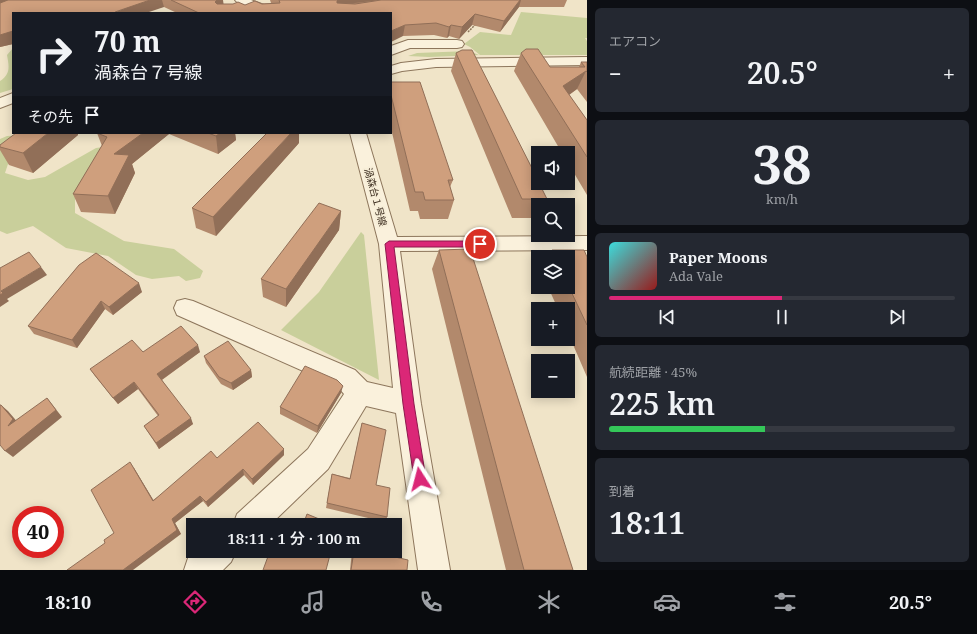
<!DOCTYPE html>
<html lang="ja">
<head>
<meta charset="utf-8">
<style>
  body { margin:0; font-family:"Noto Serif","Noto Sans JP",serif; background:#242831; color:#f1f3f6; height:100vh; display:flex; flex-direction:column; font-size:15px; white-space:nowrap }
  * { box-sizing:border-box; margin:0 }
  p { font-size:13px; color:#9ea1a6 }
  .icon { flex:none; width:22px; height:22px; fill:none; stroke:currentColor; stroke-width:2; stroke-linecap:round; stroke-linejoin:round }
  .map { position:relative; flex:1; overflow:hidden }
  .details { display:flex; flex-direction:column; gap:8px; padding:8px; background:#0d0f14; width:390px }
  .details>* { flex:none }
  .hud { position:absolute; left:12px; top:12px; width:380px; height:122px; border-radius:0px; box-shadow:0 2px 10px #0003; background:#171b24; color:#f1f3f6; overflow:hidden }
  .buttons { position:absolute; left:531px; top:146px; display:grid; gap:8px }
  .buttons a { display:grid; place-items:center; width:44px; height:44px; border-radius:0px; background:#171b24; box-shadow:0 2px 10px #0003; font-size:20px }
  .speed { position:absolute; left:12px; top:506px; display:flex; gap:8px; font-size:20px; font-weight:700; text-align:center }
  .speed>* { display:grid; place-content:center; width:52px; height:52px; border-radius:50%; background:#171b24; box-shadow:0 2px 10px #0003; line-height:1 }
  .speed .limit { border:6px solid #d22; background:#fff; color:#111 }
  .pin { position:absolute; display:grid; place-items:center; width:34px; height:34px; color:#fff; margin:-17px; border:2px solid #fff; border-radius:50%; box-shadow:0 1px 4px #0007 }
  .me { position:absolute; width:44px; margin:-22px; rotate:351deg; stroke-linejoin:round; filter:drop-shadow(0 0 3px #0008) }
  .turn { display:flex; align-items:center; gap:14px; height:84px; padding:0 16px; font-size:18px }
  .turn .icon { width:52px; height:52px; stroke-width:2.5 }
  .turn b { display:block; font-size:28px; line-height:34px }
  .then { display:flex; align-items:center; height:38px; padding:0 16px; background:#0003; gap:8px; font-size:15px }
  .big { font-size:30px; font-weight:600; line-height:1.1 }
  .details .tile { flex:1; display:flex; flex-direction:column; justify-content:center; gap:6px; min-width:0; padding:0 14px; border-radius:6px; background:#242831 }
  .details .dial { align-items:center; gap:0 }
  .dial b { font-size:52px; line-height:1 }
  .song { display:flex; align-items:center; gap:12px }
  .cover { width:48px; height:48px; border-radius:6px; background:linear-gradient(135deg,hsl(180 70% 55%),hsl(0 70% 35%)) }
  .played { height:4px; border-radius:2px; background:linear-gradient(90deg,#db2777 50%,#363941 50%) }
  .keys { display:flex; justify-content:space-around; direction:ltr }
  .heat { display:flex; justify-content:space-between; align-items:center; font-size:22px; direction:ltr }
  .charge { height:6px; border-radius:3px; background:linear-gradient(90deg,#34c759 45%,#363941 0) }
  .trip { position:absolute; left:186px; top:518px; width:216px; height:40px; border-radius:0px; background:#171b24; box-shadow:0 2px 10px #0003; font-weight:600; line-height:40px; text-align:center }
  .dock { display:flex; height:64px; justify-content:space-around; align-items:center; background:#090b0e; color:#9ea1a6 }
  .dock .icon { width:28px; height:28px }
  .dock .on { color:#db2777 }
  .dock b { font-size:18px; color:#f1f3f6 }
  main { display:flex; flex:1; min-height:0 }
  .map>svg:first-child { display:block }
</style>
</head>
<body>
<main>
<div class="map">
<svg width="587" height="570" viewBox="0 0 587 570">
  <rect width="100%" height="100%" fill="#f0e4c8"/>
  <path fill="#c9cf9b" d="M 521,12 L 587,18 L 587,38 L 585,38 L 587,41 L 587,55 L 480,55 L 470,47 L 464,44 L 480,32 L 511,35 Z
    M 13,48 L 13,89 L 0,93 L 0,81 C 11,74 9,66 7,55 Z
    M 469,51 L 479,55 L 429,57 L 408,56 L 417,53 Z
    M 22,135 L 11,155 L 5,173 L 28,180 L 45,177 L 96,148 L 103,147 L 75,198 L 75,213 L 124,241 L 174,249 L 203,271 L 200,278 L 186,281 L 179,276 L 152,279 L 136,275 L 108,256 L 66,248 L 33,226 L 7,234 L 0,231 L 0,139 L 7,136 Z
    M 361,232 L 364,235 L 379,380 L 281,330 L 319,292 Z"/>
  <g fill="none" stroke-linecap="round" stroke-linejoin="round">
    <defs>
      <path id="minor" d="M 235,0 L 251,0 L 277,10 L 279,13 L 263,13 L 237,2 Z
        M 408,40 L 457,40 L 462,41 L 464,44 L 462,47 L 457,48 L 410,48 L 391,55 L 391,46 Z
        M 587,57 L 587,65 L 436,67 L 402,71 L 391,74 L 391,66 L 401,63 L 436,59 Z
        M 13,93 L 13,103 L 0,108 L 0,98 Z
        M 350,133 L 366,133 L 397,237 L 587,236 L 587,250 L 400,251 L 421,404 L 450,570 L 418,570 L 396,413 L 366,406 L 328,469 L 270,525 L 233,525 L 237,514 L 308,449 L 344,394 L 337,386 L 177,315 L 174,308 L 177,301 L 185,299 L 193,301 L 355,370 L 367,382 L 393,388 L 379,244 Z
        M 197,551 L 236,551 L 231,562 L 223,570 L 184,570 L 188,558 Z"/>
    </defs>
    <use href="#minor" stroke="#8d765c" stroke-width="2"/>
    <path stroke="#8d765c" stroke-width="1.5" stroke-dasharray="2 1" stroke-linecap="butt" d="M 468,32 L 476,24"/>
    <use href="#minor" fill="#faf1dc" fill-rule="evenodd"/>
  </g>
  <path fill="#b2896c" d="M 0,0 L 223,0 L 223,4 L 245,5 L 271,3 L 270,0 L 567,0 L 564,7 L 519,7 L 500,32 L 472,25 L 459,39 L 449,36 L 447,38 L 434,35 L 403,36 L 391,13 L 177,13 L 164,7 L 13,13 L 13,44 L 0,47 Z
    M 456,53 L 547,199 L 544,205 L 538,205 L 538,216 L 537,218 L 512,218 L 451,71 Z
    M 521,53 L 550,67 L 579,67 L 581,62 L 587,62 L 587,102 L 577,89 L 569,95 L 587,120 L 587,195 L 568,163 L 568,153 L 562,153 L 514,71 Z
    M 391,82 L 453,180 L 450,187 L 454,200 L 448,219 L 420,219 L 418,211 L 410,211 L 391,128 Z
    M 97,133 L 235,133 L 236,140 L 218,154 L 169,134 L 132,164 L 135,173 L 115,214 L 81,212 L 73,194 L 102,146 Z
    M 78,135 L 33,173 L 9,165 L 0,150 L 0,145 Z
    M 299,143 L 216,236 L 196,228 L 192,208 Z
    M 341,211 L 339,230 L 286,307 L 263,297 L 261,279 Z
    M 439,250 L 573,570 L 506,570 L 432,269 Z
    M 552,250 L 587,257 L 587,377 L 568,333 L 568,309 L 558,309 L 548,287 L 568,287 L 568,257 L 548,257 Z
    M 79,265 L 142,292 L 113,315 L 105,309 L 77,348 L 34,334 L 28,326 Z
    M 143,352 L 200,352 L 162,380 L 193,424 L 159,449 L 144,426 L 158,416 L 138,389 L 118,404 L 95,376 L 90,369 Z
    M 204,356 L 251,370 L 252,377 L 233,390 L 221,384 L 206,363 Z
    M 341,393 L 317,433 L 280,414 L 280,407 Z
    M 362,423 L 376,485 L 387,517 L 385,522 L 326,508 L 332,474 L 350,478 Z
    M 284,455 L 253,485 L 244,475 L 208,507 L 203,501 L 175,523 L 181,534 L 105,543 L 114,533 L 134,468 L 153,500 L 217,458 Z
    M 352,551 L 369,551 L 407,570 L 350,570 Z"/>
  <path fill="#916f58" d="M 0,0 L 14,0 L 0,5 Z
    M 150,0 L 162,0 L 164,7 L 146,13 L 115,13 L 115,12 Z
    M 217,0 L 223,0 L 224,7 L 219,9 L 215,2 Z
    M 338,0 L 381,0 L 355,3 L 341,8 L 336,12 L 337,1 Z
    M 520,0 L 521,0 L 519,7 L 500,32 L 504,21 Z
    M 475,14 L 472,25 L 459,39 L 462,27 Z
    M 405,25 L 403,36 L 391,42 L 391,31 Z
    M 451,25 L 449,36 L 447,38 L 449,27 Z
    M 13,31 L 13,44 L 0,47 L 0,35 Z
    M 586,71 L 577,89 L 555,105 L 563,86 Z
    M 48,133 L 78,133 L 78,135 L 33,173 L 23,153 Z
    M 143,133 L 169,133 L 169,134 L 132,164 L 135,173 L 115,214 L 108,196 L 114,154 Z
    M 220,133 L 235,133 L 236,140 L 218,154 L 216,136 Z
    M 291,133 L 299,133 L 299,143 L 216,236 L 213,217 Z
    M 341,211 L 339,230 L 286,307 L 286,289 Z
    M 41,267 L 47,275 L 7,299 L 9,301 L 0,307 L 0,295 L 1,291 Z
    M 139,283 L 142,292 L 113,315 L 109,307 Z
    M 101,301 L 105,309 L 77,348 L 72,340 Z
    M 198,345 L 200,352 L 160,381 L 157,374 Z
    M 251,370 L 252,377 L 233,390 L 231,383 Z
    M 134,382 L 138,389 L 118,404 L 113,398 Z
    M 343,386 L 341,393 L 317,433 L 318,426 Z
    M 47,398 L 62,417 L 13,457 L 5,451 Z
    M 1,405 L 8,411 L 20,425 L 8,426 Z
    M 191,418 L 193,424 L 159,449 L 156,443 Z
    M 284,449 L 284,455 L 253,485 L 252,479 Z
    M 130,462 L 134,468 L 157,506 L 153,501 Z
    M 243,469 L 244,475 L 208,507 L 206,502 Z
    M 200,496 L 203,501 L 175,523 L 181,534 L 133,570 L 123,570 L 172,519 Z"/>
  <path fill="#cf9f7d" stroke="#916f58" d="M 8,0 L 150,0 L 115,12 L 116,13 L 13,13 L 13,31 L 0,35 L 0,3 Z
    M 171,0 L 217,0 L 215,2 L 217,4 L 233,4 L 238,2 L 245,5 L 255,1 L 262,4 L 280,3 L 279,0 L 338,0 L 337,1 L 337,3 L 355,4 L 381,0 L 520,0 L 504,21 L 475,14 L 462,27 L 451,25 L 449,27 L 436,23 L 405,25 L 391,31 L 391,13 L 199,13 Z
    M 526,49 L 538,49 L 550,67 L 585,67 L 581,62 L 587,62 L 587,72 L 586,71 L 563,86 L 587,120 L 587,157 L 521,53 Z
    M 462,50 L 472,50 L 538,180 L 538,183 L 539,183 L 547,199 L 522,199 L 456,53 Z
    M 391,82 L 420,82 L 453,180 L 448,180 L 454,200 L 425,200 L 423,192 L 415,192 L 391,95 Z
    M 16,133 L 48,133 L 23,153 L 0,147 L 0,145 Z
    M 97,133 L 143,133 L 114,154 L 129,155 L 108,196 L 73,194 L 107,137 Z
    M 208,133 L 220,133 L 216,136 Z
    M 267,133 L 291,133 L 213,217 L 192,208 Z
    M 319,203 L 341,211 L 286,289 L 261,279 Z
    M 470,249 L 573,570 L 524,570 L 439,250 Z
    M 552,250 L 584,250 L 587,257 L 587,325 L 568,285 L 568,257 L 555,257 Z
    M 29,252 L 41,267 L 1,291 L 3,293 L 0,295 L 0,268 Z
    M 96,253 L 139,283 L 109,307 L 101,301 L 72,340 L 28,326 L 79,265 Z
    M 181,326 L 198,345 L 157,374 L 191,418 L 156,443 L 144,426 L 159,415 L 134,382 L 113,398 L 90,369 L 132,340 L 143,352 Z
    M 228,341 L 251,370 L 231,383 L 219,377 L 204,356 Z
    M 305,366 L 337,380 L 343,386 L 318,426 L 280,407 Z
    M 47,398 L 56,410 L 5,451 L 0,445 L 0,405 L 1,405 L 13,419 L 8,426 Z
    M 258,422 L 284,449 L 252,479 L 243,469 L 206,502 L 200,496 L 172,519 L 177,530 L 123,570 L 67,570 L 105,543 L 104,540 L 114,533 L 91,490 L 130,462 L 153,501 L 211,451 L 217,458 Z
    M 362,423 L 386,430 L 376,485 L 390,488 L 387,517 L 327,503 L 332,474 L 350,479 Z
    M 307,514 L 324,521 L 323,525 L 303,525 Z
    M 270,551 L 331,551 L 326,570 L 263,570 Z
    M 354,551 L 369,551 L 408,560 L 407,570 L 351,570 Z"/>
  <path fill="#db2777" stroke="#8e194d" d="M 389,241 L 480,241 L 485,244 L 480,247 L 394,247 L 414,404 L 426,479 L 424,484 L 420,485 L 416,484 L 414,479 L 403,404 L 385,244 Z"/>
  <g text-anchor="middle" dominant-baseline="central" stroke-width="4" stroke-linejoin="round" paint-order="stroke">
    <g font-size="10" fill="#3d2e20" stroke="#f7eed8">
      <text transform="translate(376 197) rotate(75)">渦森台１号線</text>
    </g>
  </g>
</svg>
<div class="buttons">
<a><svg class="icon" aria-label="sound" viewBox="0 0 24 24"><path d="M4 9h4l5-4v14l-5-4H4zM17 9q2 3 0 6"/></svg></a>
<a><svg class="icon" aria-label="search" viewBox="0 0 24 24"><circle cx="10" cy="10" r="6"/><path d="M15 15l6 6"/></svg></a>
<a><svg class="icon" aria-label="layers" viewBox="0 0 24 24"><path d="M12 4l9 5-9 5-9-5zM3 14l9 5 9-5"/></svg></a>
<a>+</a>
<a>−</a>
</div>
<div class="speed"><div class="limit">40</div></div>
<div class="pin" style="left:480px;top:244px;background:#d93025"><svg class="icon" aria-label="arrive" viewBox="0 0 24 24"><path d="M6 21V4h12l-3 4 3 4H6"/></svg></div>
<svg class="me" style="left:420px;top:479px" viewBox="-20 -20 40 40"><path d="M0-17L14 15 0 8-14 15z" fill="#db2777" stroke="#fff" stroke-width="4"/></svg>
<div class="trip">18:11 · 1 分 · 100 m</div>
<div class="hud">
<div class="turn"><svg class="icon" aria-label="right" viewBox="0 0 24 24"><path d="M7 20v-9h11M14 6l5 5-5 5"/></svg><div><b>70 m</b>渦森台７号線</div></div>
<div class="then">その先<svg class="icon" aria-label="arrive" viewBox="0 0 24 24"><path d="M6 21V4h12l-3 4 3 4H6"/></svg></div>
</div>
</div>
<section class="details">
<div class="tile"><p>エアコン</p>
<div class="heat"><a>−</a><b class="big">20.5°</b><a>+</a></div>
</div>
<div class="tile dial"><b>38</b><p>km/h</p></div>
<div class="tile">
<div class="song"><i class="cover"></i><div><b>Paper Moons</b><p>Ada Vale</p></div></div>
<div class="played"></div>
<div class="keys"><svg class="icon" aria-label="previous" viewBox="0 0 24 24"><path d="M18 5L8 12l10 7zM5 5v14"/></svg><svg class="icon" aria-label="pause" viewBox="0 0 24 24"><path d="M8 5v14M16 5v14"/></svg><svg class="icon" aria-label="next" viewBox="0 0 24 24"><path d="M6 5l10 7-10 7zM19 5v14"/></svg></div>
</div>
<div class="tile"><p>航続距離 · 45%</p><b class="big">225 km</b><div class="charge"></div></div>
<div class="tile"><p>到着</p><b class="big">18:11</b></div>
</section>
</main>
<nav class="dock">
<b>18:10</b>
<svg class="icon on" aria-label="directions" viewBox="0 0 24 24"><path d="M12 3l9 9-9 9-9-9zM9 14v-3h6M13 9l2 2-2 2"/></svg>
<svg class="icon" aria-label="music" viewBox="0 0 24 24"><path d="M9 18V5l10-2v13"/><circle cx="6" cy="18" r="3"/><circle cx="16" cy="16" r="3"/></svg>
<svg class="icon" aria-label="phone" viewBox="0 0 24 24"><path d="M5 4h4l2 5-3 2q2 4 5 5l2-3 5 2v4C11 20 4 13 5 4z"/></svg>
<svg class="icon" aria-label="climate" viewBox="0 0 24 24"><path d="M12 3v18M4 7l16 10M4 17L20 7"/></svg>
<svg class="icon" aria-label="car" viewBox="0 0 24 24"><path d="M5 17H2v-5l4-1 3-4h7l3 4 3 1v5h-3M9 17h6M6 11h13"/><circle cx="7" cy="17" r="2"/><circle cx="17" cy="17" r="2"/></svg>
<svg class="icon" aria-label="filters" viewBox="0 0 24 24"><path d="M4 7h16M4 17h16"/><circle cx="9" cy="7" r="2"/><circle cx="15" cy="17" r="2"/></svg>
<b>20.5°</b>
</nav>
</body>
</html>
